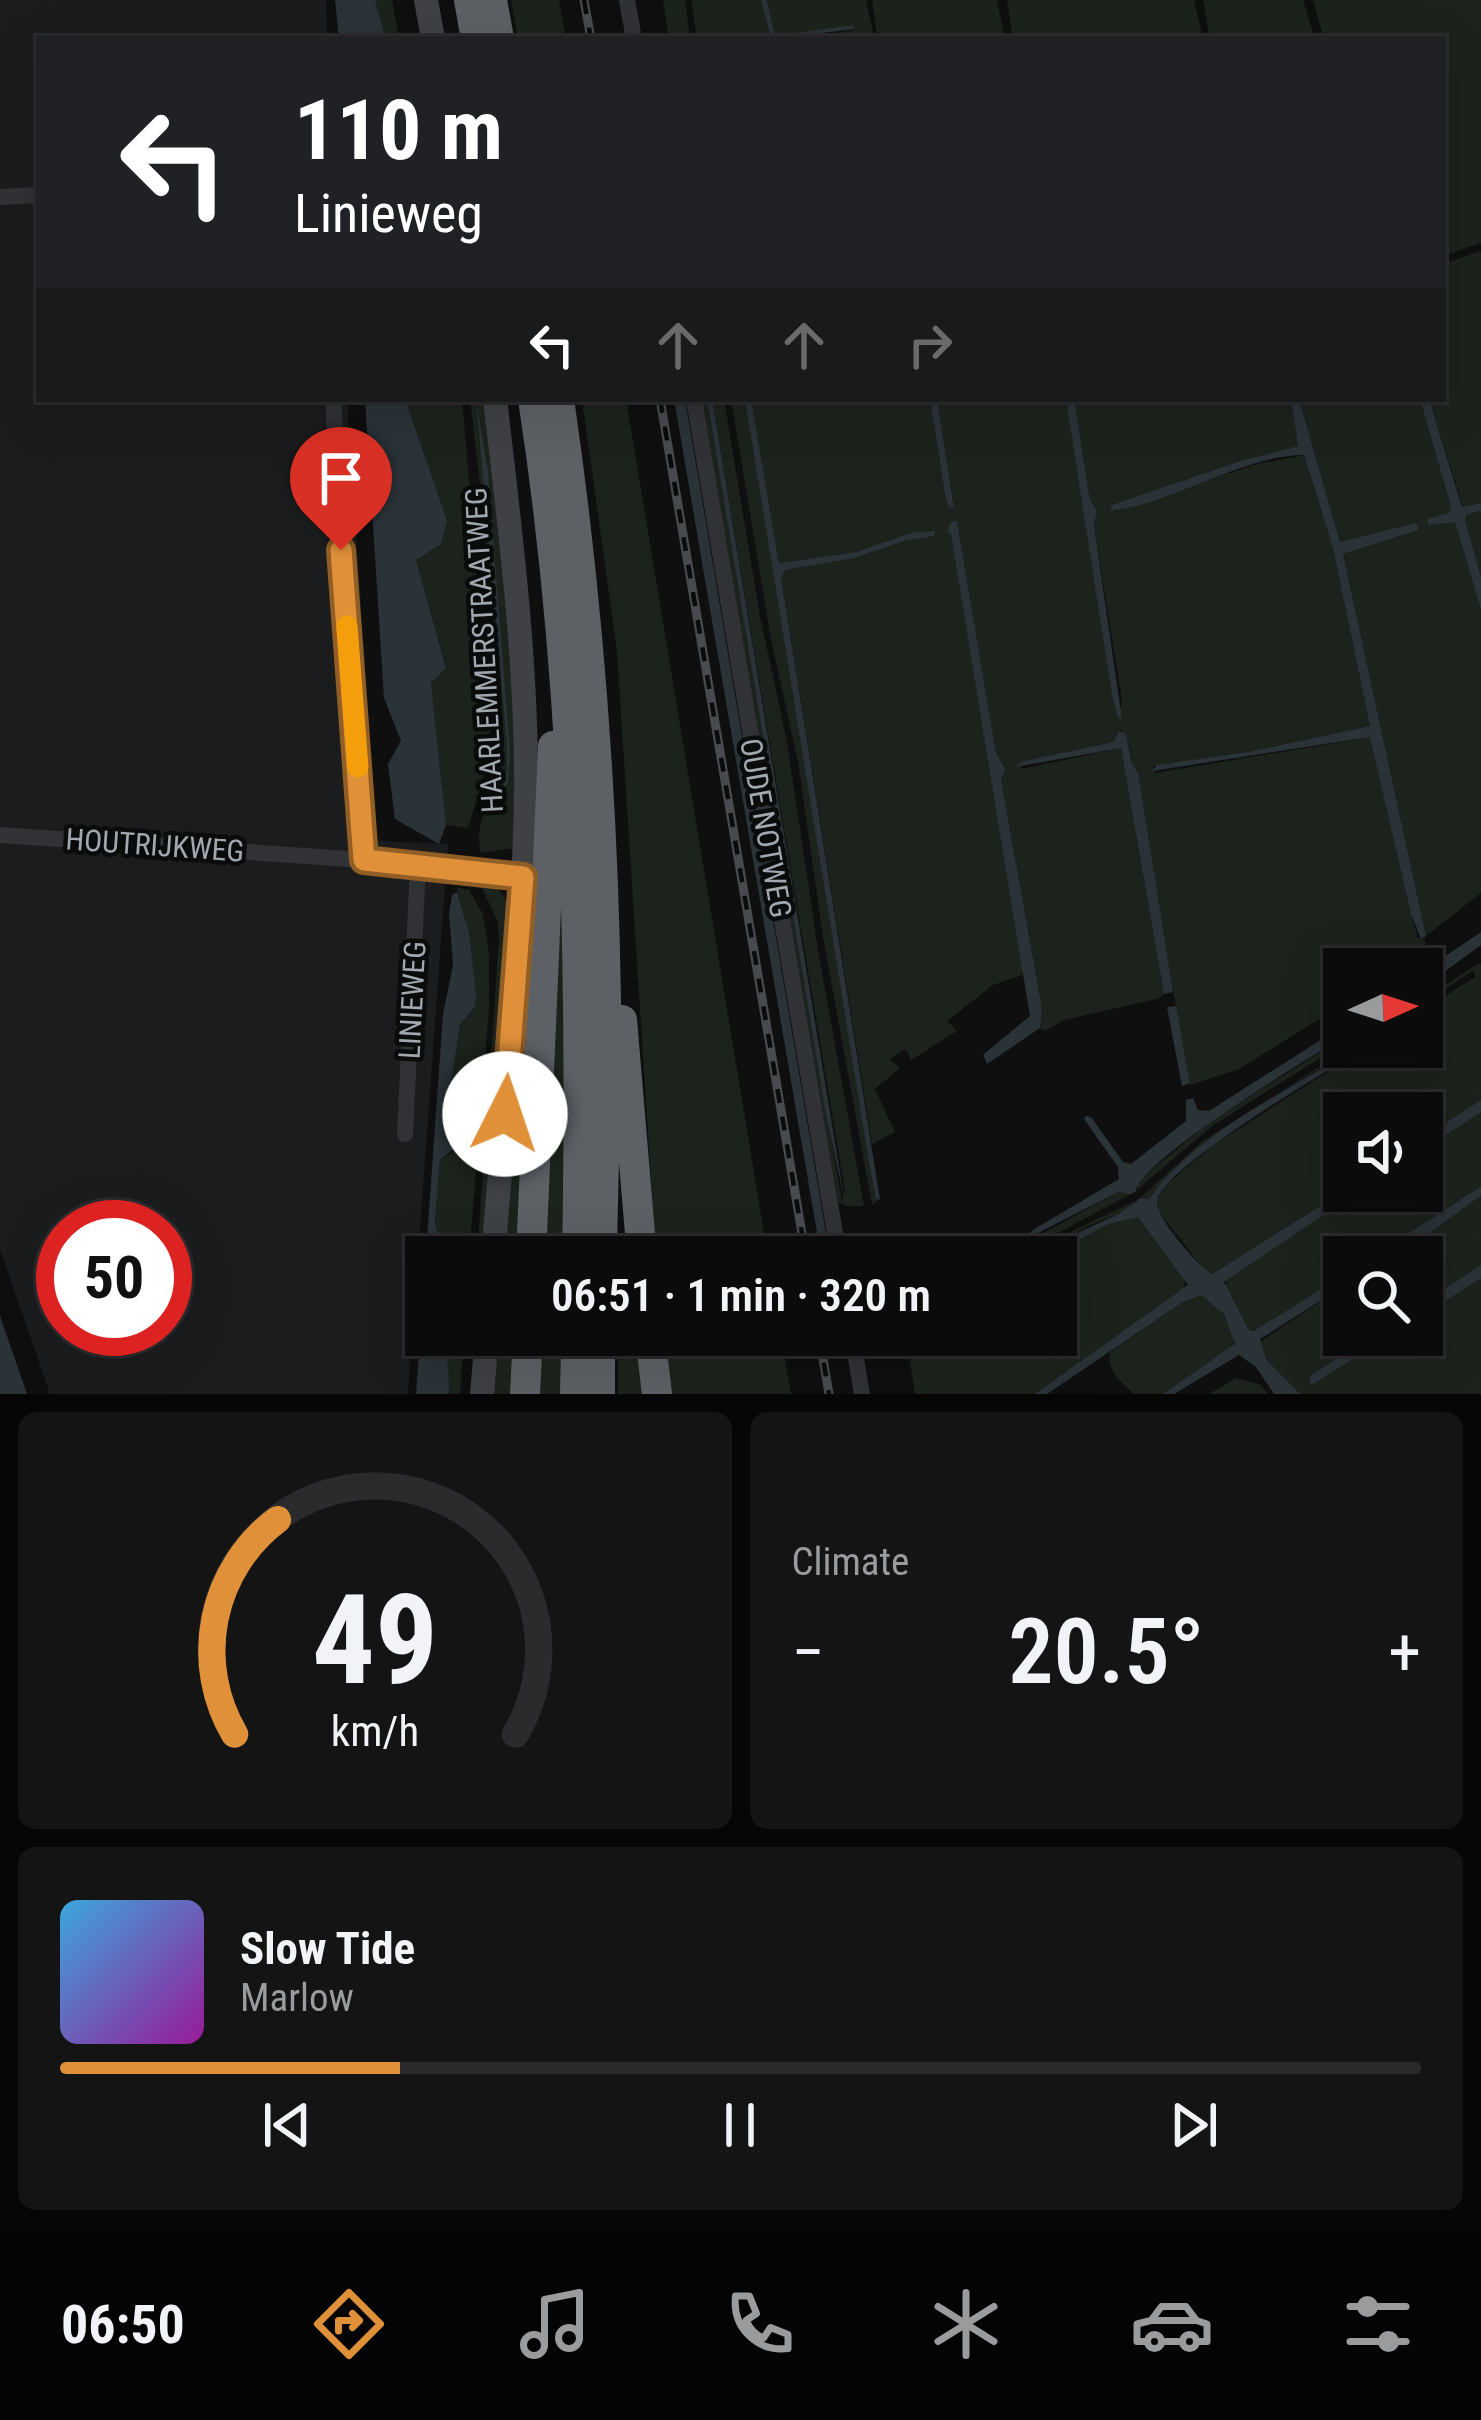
<!DOCTYPE html>
<html lang="en">
<head>
<meta charset="utf-8">
<style>
  body { margin:0; font-family:"Roboto Condensed",sans-serif; background:#141415; color:#f1f3f6; height:100vh; display:flex; flex-direction:column; font-size:45px; white-space:nowrap }
  * { box-sizing:border-box; margin:0 }
  p { font-size:39px; color:#9a9b9d }
  .icon { flex:none; width:66px; height:66px; fill:none; stroke:currentColor; stroke-width:2; stroke-linecap:round; stroke-linejoin:round }
  .map { position:relative; height:1394px; overflow:hidden }
  .panel { display:flex; flex-direction:column; gap:18px; padding:18px; background:#060607; flex:1 }
  .panel>* { flex:none }
  .banner { position:absolute; left:36px; top:36px; width:1410px; height:366px; border-radius:0px; box-shadow:0 12px 48px #0002,0 0 0 3px #2b2b2d; background:#202124; color:#fff; overflow:hidden }
  .needle { width:78px; rotate:87deg }
  .fabs { position:absolute; left:1323px; top:948px; display:grid; gap:24px }
  .fabs a { display:grid; place-items:center; width:120px; height:120px; border-radius:0px; background:#0b0b0c; box-shadow:0 12px 48px #0002,0 0 0 3px #2b2b2d; font-size:60px }
  .speed { position:absolute; left:36px; top:1200px; display:flex; gap:24px; font-size:60px; font-weight:700; text-align:center }
  .speed>* { display:grid; place-content:center; width:156px; height:156px; border-radius:50%; background:#0b0b0c; box-shadow:0 12px 48px #0002,0 0 0 3px #2b2b2d; line-height:1 }
  .speed .limit { border:18px solid #d22; background:#fff; color:#111 }
  .pin { position:absolute; display:grid; place-items:center; width:102px; height:102px; color:#fff; margin:-123px -51px; border-radius:50% 50% 50% 0; rotate:-45deg; box-shadow:0 0 12px #0007 }
  .pin .icon { rotate:45deg }
  .me { position:absolute; width:132px; margin:-66px; rotate:4deg; stroke-linejoin:round; filter:drop-shadow(0 0 9px #0008) }
  .turn { display:flex; align-items:center; gap:42px; height:252px; padding:0 60px; font-size:54px }
  .turn .icon { width:156px; height:156px; stroke-width:2.5 }
  .turn b { display:block; font-size:84px; line-height:102px }
  .lanes { display:flex; align-items:center; height:114px; padding:0 60px; background:#0003; justify-content:center; gap:60px; direction:ltr }
  .lanes .off { opacity:.35 }
  .big { font-size:90px; font-weight:600; line-height:1.1 }
  .panel .tile { flex:1; display:flex; flex-direction:column; justify-content:center; gap:18px; min-width:0; padding:0 42px; border-radius:18px; background:#141415 }
  .panel .dial { align-items:center; gap:0 }
  .dial svg { height:312px; overflow:visible; fill:none; stroke:#2b2b2d; stroke-width:7; stroke-linecap:round; text-anchor:middle }
  .dial text { fill:#f1f3f6; stroke:none }
  .song { display:flex; align-items:center; gap:36px }
  .cover { width:144px; height:144px; border-radius:18px; background:linear-gradient(135deg,hsl(200 70% 55%),hsl(300 70% 35%)) }
  .played { height:12px; border-radius:6px; background:linear-gradient(90deg,#df9039 25%,#2b2b2d 25%) }
  .keys { display:flex; justify-content:space-around; direction:ltr }
  .heat { display:flex; justify-content:space-between; align-items:center; font-size:66px; direction:ltr }
  .panel .tiles { flex:1; display:grid; gap:18px; grid-template-columns:1fr 1fr }
  .tile:last-child { grid-column:span 2 }
  .trip { position:absolute; left:405px; top:1236px; width:672px; height:120px; border-radius:0px; background:#0b0b0c; box-shadow:0 12px 48px #0002,0 0 0 3px #2b2b2d; font-weight:600; line-height:120px; text-align:center }
  .menu { display:flex; height:192px; justify-content:space-around; align-items:center; background:#040405; color:#9a9b9d }
  .menu .icon { width:84px; height:84px }
  .menu .active { color:#df9039 }
  .menu b { font-size:54px; color:#f1f3f6 }
  .map>svg:first-child { display:block }
</style>
</head>
<body>
<div class="map">
<svg width="1481" height="1394" viewBox="0 0 1481 1394">
  <rect width="100%" height="100%" fill="#0f0f10"/>
  <path fill="#1b1c1d" fill-rule="evenodd" d="M 0,0 L 326,0 L 327,39 L 39,39 L 39,399 L 347,399 L 377,841 L 448,844 L 408,1394 L 50,1394 L 0,1249 ZM 63,1227 L 165,1227 L 165,1329 L 63,1329 Z"/>
  <path fill="#1c231c" d="M 375,0 L 392,0 L 399,39 L 386,39 Z
    M 511,0 L 559,0 L 566,39 L 518,39 Z
    M 663,0 L 685,0 L 690,39 L 669,39 Z
    M 691,0 L 761,0 L 771,39 L 697,39 Z
    M 767,0 L 866,0 L 874,37 L 877,35 L 872,0 L 997,0 L 1005,39 L 794,39 L 854,30 L 854,26 L 775,36 Z
    M 1007,0 L 1194,0 L 1203,39 L 1013,39 Z
    M 1203,0 L 1303,0 L 1315,39 L 1210,39 Z
    M 1313,0 L 1481,0 L 1481,243 L 1443,256 L 1443,39 L 1324,39 Z
    M 1481,251 L 1481,503 L 1463,507 L 1429,399 L 1443,399 L 1443,264 Z
    M 405,399 L 462,399 L 490,728 L 489,759 L 468,828 L 446,825 L 431,682 L 446,667 L 416,560 L 441,544 L 423,457 Z
    M 470,399 L 487,399 L 514,687 L 515,848 L 480,853 L 479,832 L 500,744 L 482,501 Z
    M 582,399 L 626,399 L 768,1257 L 656,1257 L 617,651 Z
    M 699,399 L 707,399 L 842,1202 L 845,1191 L 712,399 L 724,399 L 760,616 L 787,742 L 818,950 L 864,1206 L 846,1206 L 838,1202 Z
    M 731,399 L 745,399 L 760,481 L 878,1200 L 872,1205 L 823,937 L 798,762 L 771,639 Z
    M 751,399 L 930,399 L 945,495 L 954,507 L 937,399 L 1066,399 L 1118,718 L 1122,701 L 1094,526 L 1097,510 L 1090,500 L 1074,399 L 1291,399 L 1298,446 L 1112,505 L 1115,511 L 1257,464 L 1304,455 L 1333,548 L 1370,726 L 1248,752 L 1153,766 L 1156,773 L 1371,737 L 1411,914 L 1418,938 L 1424,939 L 1426,944 L 1391,969 L 1344,969 L 1344,1004 L 1239,1069 L 1190,1085 L 1136,782 L 1128,740 L 1121,730 L 1114,742 L 1023,761 L 1021,769 L 1121,748 L 1164,994 L 1161,998 L 1064,1020 L 1045,1031 L 1040,1028 L 1042,1008 L 1001,780 L 1004,767 L 998,763 L 994,743 L 957,521 L 947,532 L 951,535 L 1025,970 L 1025,974 L 993,985 L 947,1021 L 957,1031 L 911,1060 L 906,1049 L 890,1059 L 900,1068 L 875,1089 L 895,1132 L 872,1144 L 781,576 L 786,570 L 854,558 L 903,541 L 934,536 L 930,530 L 856,552 L 779,563 Z
    M 1299,399 L 1420,399 L 1451,507 L 1449,513 L 1428,520 L 1428,524 L 1455,522 L 1481,610 L 1481,893 L 1426,936 L 1343,554 L 1417,530 L 1418,526 L 1415,523 L 1340,542 Z
    M 1481,511 L 1481,577 L 1465,520 L 1465,515 Z
    M 558,820 L 565,999 L 562,1257 L 542,1257 Z
    M 534,834 L 518,1257 L 502,1257 Z
    M 481,886 L 496,887 L 509,903 L 510,926 L 485,1257 L 477,1257 L 499,941 L 498,922 Z
    M 456,887 L 469,890 L 483,914 L 489,954 L 489,1009 L 469,1257 L 456,1257 L 456,1248 L 437,1231 L 435,1221 L 440,1159 L 459,1148 L 466,1121 L 449,1094 L 460,1025 L 474,1008 L 469,932 Z
    M 1477,964 L 1481,964 L 1481,1100 L 1422,1138 L 1422,1113 L 1344,1113 L 1344,1191 L 1212,1274 L 1207,1273 L 1158,1211 L 1157,1199 L 1166,1185 L 1212,1146 L 1366,1047 L 1422,1047 L 1422,1011 L 1475,977 L 1474,970 L 1422,1005 L 1422,1001 Z
    M 1344,1037 L 1344,1043 L 1212,1126 L 1137,1190 L 1139,1180 L 1213,1120 Z
    M 1350,1047 L 1357,1047 C 1287,1090 1199,1132 1149,1199 L 1141,1197 L 1203,1141 Z
    M 1481,1112 L 1481,1186 L 1373,1257 L 1344,1257 L 1344,1275 L 1259,1330 L 1248,1329 L 1226,1290 L 1226,1280 L 1359,1191 L 1422,1191 L 1422,1151 Z
    M 1118,1192 L 1131,1194 L 1039,1243 L 1033,1244 L 1023,1237 L 1028,1234 L 1034,1238 Z
    M 1481,1196 L 1481,1265 L 1422,1304 L 1422,1257 L 1388,1257 Z
    M 1135,1201 L 1130,1209 L 1086,1227 L 1057,1245 L 1054,1254 C 1078,1239 1109,1216 1138,1217 L 1184,1278 L 1185,1289 L 1035,1394 L 915,1394 L 908,1351 L 929,1335 L 1056,1335 L 1056,1257 L 1035,1254 L 1066,1234 Z
    M 1481,1278 L 1481,1394 L 1300,1394 L 1266,1359 L 1260,1342 L 1344,1286 L 1344,1335 L 1372,1335 L 1310,1376 L 1315,1383 L 1392,1335 L 1422,1335 L 1422,1316 Z
    M 1201,1295 C 1220,1306 1237,1325 1233,1348 L 1163,1394 L 1134,1394 C 1121,1382 1106,1371 1110,1352 L 1183,1302 Z
    M 433,1335 L 464,1335 L 460,1394 L 448,1394 L 447,1349 Z
    M 497,1335 L 515,1335 L 513,1394 L 492,1394 Z
    M 539,1335 L 560,1335 L 560,1394 L 538,1394 Z
    M 618,1335 L 641,1335 L 646,1394 L 618,1394 Z
    M 663,1335 L 781,1335 L 791,1394 L 671,1394 Z
    M 1236,1378 L 1261,1385 L 1267,1394 L 1209,1394 Z"/>
  <path fill="#2a3338" d="M 335,0 L 375,0 L 386,39 L 339,39 Z
    M 761,0 L 767,0 L 775,36 L 853,25 L 855,29 L 771,39 Z
    M 365,399 L 405,399 L 447,521 L 441,544 L 416,560 L 446,668 L 431,683 L 446,825 L 439,844 L 395,819 L 388,764 L 401,741 L 384,698 Z
    M 476,399 L 488,472 L 510,754 L 508,781 L 496,816 L 507,771 L 507,744 Z
    M 674,399 L 685,399 L 830,1257 L 821,1257 L 820,1250 Z
    M 707,399 L 712,399 L 845,1203 L 825,1109 Z
    M 745,399 L 751,399 L 779,563 L 856,552 L 914,532 L 935,531 L 934,536 L 904,541 L 854,558 L 786,570 L 781,577 L 880,1200 L 876,1198 L 869,1162 Z
    M 930,399 L 937,399 L 954,508 L 949,507 L 945,495 Z
    M 1066,399 L 1074,399 L 1090,500 L 1097,510 L 1094,526 L 1122,719 L 1118,718 L 1112,695 Z
    M 1291,399 L 1299,399 L 1340,542 L 1415,523 L 1418,526 L 1418,530 L 1343,554 L 1426,936 L 1421,939 L 1411,914 L 1370,737 L 1152,771 L 1157,765 L 1248,752 L 1370,726 L 1333,548 L 1304,455 C 1244,455 1171,504 1110,511 L 1112,505 L 1241,461 L 1298,446 Z
    M 1420,399 L 1429,399 L 1461,504 L 1463,507 L 1481,503 L 1481,511 L 1466,515 L 1465,520 L 1481,577 L 1481,610 L 1455,522 L 1428,525 L 1428,519 L 1449,513 L 1451,507 Z
    M 957,521 L 996,753 L 1005,769 L 1001,780 L 1042,1008 L 1040,1028 L 987,1064 L 983,1055 L 1030,1016 L 951,535 L 947,532 L 951,522 Z
    M 1119,731 L 1126,734 L 1132,763 L 1138,773 L 1173,992 L 1164,994 L 1121,748 L 1015,767 L 1023,761 L 1114,742 Z
    M 457,892 L 469,932 L 476,996 L 474,1008 L 460,1025 L 449,1094 L 466,1121 L 464,1142 L 440,1159 L 435,1222 L 437,1231 L 456,1248 L 456,1257 L 426,1257 L 426,1335 L 433,1335 L 447,1349 L 449,1388 L 448,1394 L 416,1394 L 443,1014 L 453,965 L 449,913 L 452,895 Z
    M 1481,932 L 1481,945 L 1422,988 L 1423,959 L 1431,955 L 1438,961 Z
    M 1176,1006 L 1190,1083 L 1182,1086 L 1167,1007 Z
    M 1344,1025 L 1344,1037 C 1310,1057 1139,1161 1136,1191 L 1131,1194 L 1118,1192 L 1030,1237 L 1028,1234 L 1036,1228 L 1119,1179 L 1118,1167 L 1084,1119 L 1086,1116 L 1091,1117 L 1123,1162 L 1131,1164 L 1186,1121 L 1186,1100 L 1193,1098 L 1198,1110 L 1209,1111 Z
    M 1357,1047 L 1366,1047 C 1331,1069 1162,1167 1157,1201 C 1155,1217 1198,1266 1212,1274 L 1344,1191 L 1359,1191 L 1224,1282 L 1248,1329 L 1254,1331 L 1344,1275 L 1344,1286 L 1260,1339 L 1266,1359 L 1300,1394 L 1274,1394 L 1256,1367 L 1239,1355 L 1174,1394 L 1163,1394 L 1235,1344 L 1224,1314 L 1201,1295 L 1183,1302 L 1047,1394 L 1035,1394 L 1188,1285 L 1138,1217 L 1108,1224 L 1053,1254 L 1052,1249 C 1079,1227 1119,1220 1140,1198 L 1149,1199 C 1198,1130 1288,1092 1357,1047 Z
    M 1481,1100 L 1481,1112 L 1422,1151 L 1422,1138 Z
    M 1481,1186 L 1481,1196 C 1453,1214 1405,1257 1373,1257 Z
    M 1481,1265 L 1481,1278 L 1422,1316 L 1422,1304 Z
    M 0,1316 L 27,1394 L 0,1394 Z
    M 1372,1335 L 1392,1335 L 1315,1383 L 1310,1383 L 1310,1376 Z"/>
  <g fill="none" stroke-linecap="round" stroke-linejoin="round">
    <path stroke="#313235" stroke-width="16" d="M 627,0 L 634,39
      M 0,197 L 39,195
      M 333,399 L 364,860
      M 694,399 L 839,1257
      M 0,835 L 364,860 L 523,877
      M 405,1134 L 418,866
      M 852,1335 L 862,1394"/>
    <path stroke="#3f4145" stroke-width="24" d="M 426,0 L 433,39
      M 493,1257 C 505,1102 524,947 526,791 C 527,660 510,529 495,399
      M 482,1394 L 487,1335"/>
    <path stroke="#5d6166" stroke-width="30" d="M 469,0 L 476,39
      M 492,0 L 499,39
      M 533,399 C 577,684 582,970 577,1257
      M 559,399 C 588,598 603,799 606,1001 C 607,1086 603,1172 602,1257
      M 622,1020 L 642,1257
      M 531,1257 L 553,746
      M 650,1335 L 657,1394
      M 525,1394 L 528,1335
      M 575,1394 L 576,1335
      M 600,1394 L 600,1335"/>
    <defs>
      <path id="rail" d="M 584,0 L 591,39
        M 660,399 L 806,1257
        M 819,1335 L 829,1394"/>
    </defs>
    <use href="#rail" stroke="#484a4e" stroke-width="9"/>
    <use href="#rail" stroke="#0a0b0b" stroke-width="4.5" stroke-dasharray="14" stroke-linecap="butt"/>
  </g>
  <g fill="none" stroke-linecap="round" stroke-linejoin="round">
    <defs>
      <path id="route" d="M 341,550 L 364,860 L 523,877 L 505,1114"/>
    </defs>
    <use href="#route" stroke="#915e25" stroke-width="30"/>
    <use href="#route" stroke="#df9039" stroke-width="21"/>
    <path stroke="#f59e0b" stroke-width="21" d="M 347,626 L 358,767"/>
  </g>
  <g text-anchor="middle" dominant-baseline="central" stroke-width="9" stroke-linejoin="round" paint-order="stroke">
    <g font-size="30" fill="#a2a8b0" stroke="#0a0b0b">
      <text transform="translate(484 650) rotate(-93)">HAARLEMMERSTRAATWEG</text>
      <text transform="translate(766 828) rotate(80)">OUDE NOTWEG</text>
      <text transform="translate(155 845) rotate(4)">HOUTRIJKWEG</text>
      <text transform="translate(412 1000) rotate(-87)">LINIEWEG</text>
    </g>
  </g>
</svg>
<div class="fabs">
<a><svg class="needle" viewBox="-14 -14 28 28"><path d="M0-13l5 13h-10z" fill="#e53935"/><path d="M0 13l5-13h-10z" fill="#9a9b9d"/></svg></a>
<a><svg class="icon" aria-label="sound" viewBox="0 0 24 24"><path d="M4 9h4l5-4v14l-5-4H4zM17 9q2 3 0 6"/></svg></a>
<a><svg class="icon" aria-label="search" viewBox="0 0 24 24"><circle cx="10" cy="10" r="6"/><path d="M15 15l6 6"/></svg></a>
</div>
<div class="speed"><div class="limit">50</div></div>
<div class="pin" style="left:341px;top:550px;background:#d93025"><svg class="icon" aria-label="arrive" viewBox="0 0 24 24"><path d="M6 21V4h12l-3 4 3 4H6"/></svg></div>
<svg class="me" style="left:505px;top:1114px" viewBox="-20 -20 40 40"><circle r="19" fill="#fff"/><path d="M0-13L10 11 0 6-10 11z" fill="#df9039"/></svg>
<div class="trip">06:51 · 1 min · 320 m</div>
<div class="banner">
<div class="turn"><svg class="icon" aria-label="left" viewBox="0 0 24 24"><path d="M17 20v-9H6M10 6l-5 5 5 5"/></svg><div><b>110 m</b>Linieweg</div></div>
<div class="lanes"><svg class="icon" aria-label="left" viewBox="0 0 24 24"><path d="M17 20v-9H6M10 6l-5 5 5 5"/></svg><svg class="icon off" aria-label="ahead" viewBox="0 0 24 24"><path d="M12 20V5M6 11l6-6 6 6"/></svg><svg class="icon off" aria-label="ahead" viewBox="0 0 24 24"><path d="M12 20V5M6 11l6-6 6 6"/></svg><svg class="icon off" aria-label="right" viewBox="0 0 24 24"><path d="M7 20v-9h11M14 6l5 5-5 5"/></svg></div>
</div>
</div>
<section class="panel">
<div class="tiles">
<div class="tile dial"><svg viewBox="0 0 100 80">
<path d="M14 69A42 42 0 1 1 86 69"/>
<path d="M14 69A42 42 0 0 1 25 14" stroke="#df9039"/>
<text x="50" y="56" font-size="32" font-weight="700">49</text>
<text x="50" y="72" font-size="11">km/h</text>
</svg></div>
<div class="tile"><p>Climate</p>
<div class="heat"><a>−</a><b class="big">20.5°</b><a>+</a></div>
</div>
<div class="tile">
<div class="song"><i class="cover"></i><div><b>Slow Tide</b><p>Marlow</p></div></div>
<div class="played"></div>
<div class="keys"><svg class="icon" aria-label="previous" viewBox="0 0 24 24"><path d="M18 5L8 12l10 7zM5 5v14"/></svg><svg class="icon" aria-label="pause" viewBox="0 0 24 24"><path d="M8 5v14M16 5v14"/></svg><svg class="icon" aria-label="next" viewBox="0 0 24 24"><path d="M6 5l10 7-10 7zM19 5v14"/></svg></div>
</div>
</div>
</section>
<nav class="menu">
<b>06:50</b>
<svg class="icon active" aria-label="directions" viewBox="0 0 24 24"><path d="M12 3l9 9-9 9-9-9zM9 14v-3h6M13 9l2 2-2 2"/></svg>
<svg class="icon" aria-label="music" viewBox="0 0 24 24"><path d="M9 18V5l10-2v13"/><circle cx="6" cy="18" r="3"/><circle cx="16" cy="16" r="3"/></svg>
<svg class="icon" aria-label="phone" viewBox="0 0 24 24"><path d="M5 4h4l2 5-3 2q2 4 5 5l2-3 5 2v4C11 20 4 13 5 4z"/></svg>
<svg class="icon" aria-label="climate" viewBox="0 0 24 24"><path d="M12 3v18M4 7l16 10M4 17L20 7"/></svg>
<svg class="icon" aria-label="car" viewBox="0 0 24 24"><path d="M5 17H2v-5l4-1 3-4h7l3 4 3 1v5h-3M9 17h6M6 11h13"/><circle cx="7" cy="17" r="2"/><circle cx="17" cy="17" r="2"/></svg>
<svg class="icon" aria-label="filters" viewBox="0 0 24 24"><path d="M4 7h16M4 17h16"/><circle cx="9" cy="7" r="2"/><circle cx="15" cy="17" r="2"/></svg>
</nav>
</body>
</html>
